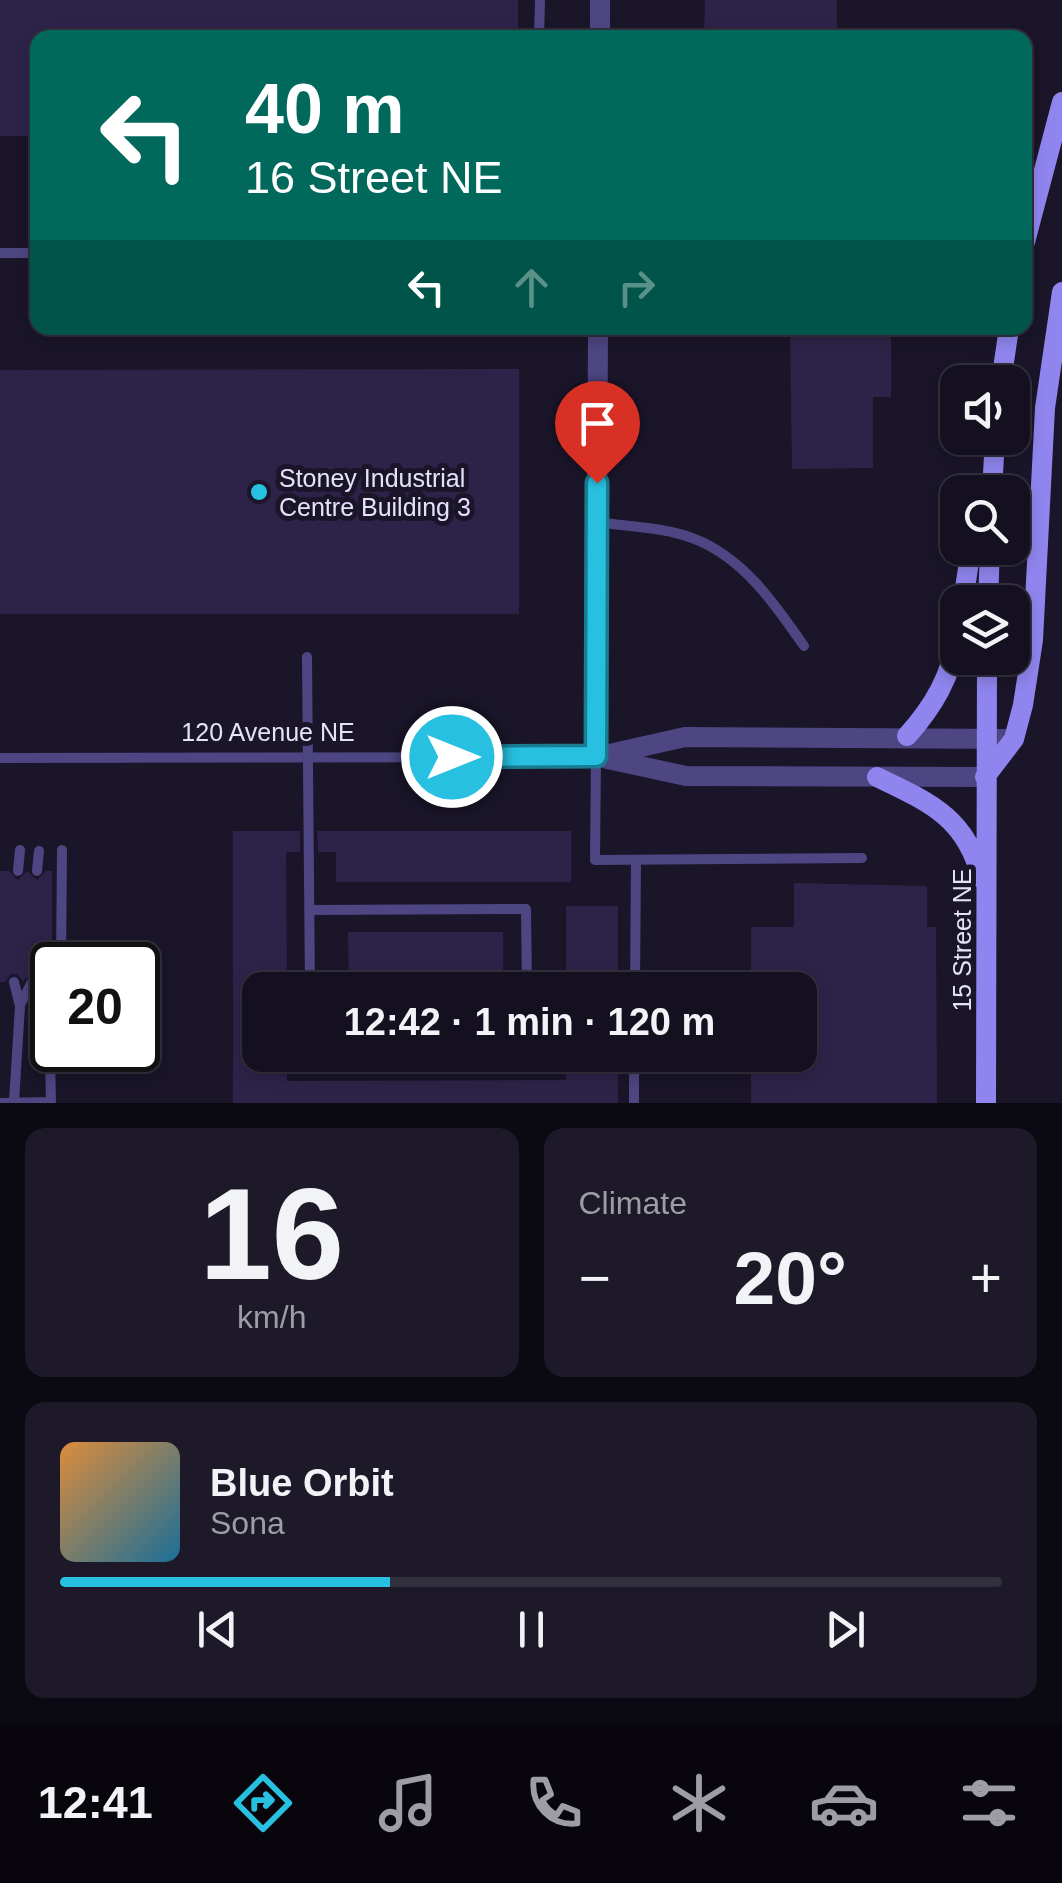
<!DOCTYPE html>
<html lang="en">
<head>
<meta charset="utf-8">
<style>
  body { margin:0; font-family:Arial,sans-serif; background:#1d1928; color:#f1f3f6; height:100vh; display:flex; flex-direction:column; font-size:38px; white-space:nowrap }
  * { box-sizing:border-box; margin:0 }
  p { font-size:32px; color:#9d9da4 }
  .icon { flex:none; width:55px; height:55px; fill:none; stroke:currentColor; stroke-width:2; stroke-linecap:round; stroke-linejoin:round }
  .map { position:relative; height:1103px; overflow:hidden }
  .sheet { display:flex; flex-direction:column; gap:25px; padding:25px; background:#0b0911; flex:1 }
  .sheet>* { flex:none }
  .banner { position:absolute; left:30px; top:30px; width:1002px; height:305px; border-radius:20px; box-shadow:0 5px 15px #0003,0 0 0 2px #33303d; background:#00695c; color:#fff; overflow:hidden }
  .controls { position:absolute; left:940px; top:365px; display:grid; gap:20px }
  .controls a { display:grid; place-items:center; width:90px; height:90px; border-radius:20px; background:#14101f; box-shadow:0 5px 15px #0003,0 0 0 2px #33303d; font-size:50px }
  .speed { position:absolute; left:30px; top:942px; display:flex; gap:20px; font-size:50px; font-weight:700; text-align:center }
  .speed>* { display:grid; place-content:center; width:130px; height:130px; border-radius:50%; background:#14101f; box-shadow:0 5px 15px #0003,0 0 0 2px #33303d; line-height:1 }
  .speed .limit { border:5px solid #111; border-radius:15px; background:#fff; color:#111 }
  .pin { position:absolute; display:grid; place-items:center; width:85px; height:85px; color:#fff; margin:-102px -42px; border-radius:50% 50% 50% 0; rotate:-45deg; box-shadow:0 0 10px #0007 }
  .pin .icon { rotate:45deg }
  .me { position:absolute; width:110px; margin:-55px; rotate:90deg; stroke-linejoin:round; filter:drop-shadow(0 0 8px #0008) }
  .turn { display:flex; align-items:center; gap:35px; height:210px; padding:0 50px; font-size:45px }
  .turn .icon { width:130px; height:130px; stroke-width:2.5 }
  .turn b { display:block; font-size:70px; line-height:85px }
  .lanes { display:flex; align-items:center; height:95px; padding:0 50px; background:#0003; justify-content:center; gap:50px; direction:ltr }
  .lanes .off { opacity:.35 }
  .big { font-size:75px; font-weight:700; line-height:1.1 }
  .sheet .widget { flex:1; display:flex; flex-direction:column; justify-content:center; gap:15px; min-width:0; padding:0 35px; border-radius:20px; background:#1d1928 }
  .sheet .dial { align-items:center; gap:0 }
  .dial b { font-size:130px; line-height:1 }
  .song { display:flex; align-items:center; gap:30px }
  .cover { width:120px; height:120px; border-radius:15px; background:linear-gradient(135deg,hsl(30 70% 55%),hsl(200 70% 35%)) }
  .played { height:10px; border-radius:5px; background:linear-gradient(90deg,#27c0e1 35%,#33303d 35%) }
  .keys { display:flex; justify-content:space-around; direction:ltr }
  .heat { display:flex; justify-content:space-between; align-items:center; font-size:55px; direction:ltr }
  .sheet .tiles { flex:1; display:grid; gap:25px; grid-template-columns:1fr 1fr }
  .widget:last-child { grid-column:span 2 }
  .trip { position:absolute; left:242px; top:972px; width:575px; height:100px; border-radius:20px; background:#14101f; box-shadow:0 5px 15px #0003,0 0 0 2px #33303d; font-weight:700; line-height:100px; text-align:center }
  .dock { display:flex; height:160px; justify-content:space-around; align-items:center; background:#08060c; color:#9d9da4 }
  .dock .icon { width:70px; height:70px }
  .dock .current { color:#27c0e1 }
  .dock b { font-size:45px; color:#f1f3f6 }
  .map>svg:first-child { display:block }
</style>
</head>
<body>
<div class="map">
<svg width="1062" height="1103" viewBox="0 0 1062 1103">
  <rect width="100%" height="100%" fill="#1a1529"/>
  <path fill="#2d2348" d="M 0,0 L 518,0 L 518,38 L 38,38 L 38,136 L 0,136 Z
    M 705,0 L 837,0 L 837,38 L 704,38 Z
    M 790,328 L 891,328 L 891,397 L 873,397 L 873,468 L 792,469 Z
    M 519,369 L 519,614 L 0,614 L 0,370 Z
    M 233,831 L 300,831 L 300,852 L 286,852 L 287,990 L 260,990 L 260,1055 L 287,1055 L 287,1081 L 566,1080 L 566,1055 L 618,1055 L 618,1103 L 233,1103 Z
    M 317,831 L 571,831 L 571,882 L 336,882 L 336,852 L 318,852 Z
    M 0,871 L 9,871 L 18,880 L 27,871 L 37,880 L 46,871 L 52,871 L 52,982 L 41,982 L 33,973 L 23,981 L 17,974 L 11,974 L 5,982 L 0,982 Z
    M 794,883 L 927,886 L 927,927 L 936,927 L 937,1103 L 751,1103 L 751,1055 L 800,1055 L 800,990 L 751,990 L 751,927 L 794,927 Z
    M 566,906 L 618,906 L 618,990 L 566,990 Z
    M 348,932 L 503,932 L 503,990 L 349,990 Z"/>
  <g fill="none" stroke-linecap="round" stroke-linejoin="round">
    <path stroke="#4d4682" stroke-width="10" d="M 539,38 L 540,0
      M 0,253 L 38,253
      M 598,522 C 628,527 664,527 692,538 C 742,556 775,604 804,646
      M 307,657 L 310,990
      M 0,758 L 596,757 L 595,860 L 862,858
      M 18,871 L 20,850
      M 37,871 L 39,851
      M 309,910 L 526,909 L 527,990
      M 61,965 L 62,850
      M 14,982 L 20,1006 L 14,1102
      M 635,990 L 636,860
      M 20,1005 L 32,982
      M 0,1103 L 51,1102 L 49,1011 L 52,1006
      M 634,1103 L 634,1055"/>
    <path stroke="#4d4682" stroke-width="20" d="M 600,38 L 600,0
      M 596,757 L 598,328
      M 596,757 L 685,737 L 1014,739
      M 603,758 L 686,776 L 985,777"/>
    <path stroke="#9085ee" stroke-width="20" d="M 1025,242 L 1062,102
      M 1001,382 L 1009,328
      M 992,492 L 995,438
      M 963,602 L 971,548
      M 988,602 L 990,548
      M 907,736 C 934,706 951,676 958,635
      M 877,777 C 929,802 967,818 981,878
      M 985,777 L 1014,739 L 1023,705 L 1033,640 L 1045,408 L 1062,292
      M 986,1103 L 987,658"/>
  </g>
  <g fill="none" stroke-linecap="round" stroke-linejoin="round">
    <defs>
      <path id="route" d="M 452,757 L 596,756 L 597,483"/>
    </defs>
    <use href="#route" stroke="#197d92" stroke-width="25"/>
    <use href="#route" stroke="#27c0e1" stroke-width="18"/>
  </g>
  <circle fill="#27c0e1" stroke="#1a1529" stroke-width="4" cx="259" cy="492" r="10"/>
  <g text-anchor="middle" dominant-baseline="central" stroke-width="10" stroke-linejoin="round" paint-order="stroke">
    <g font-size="25" fill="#e6e1fb" stroke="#1a1529" text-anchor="start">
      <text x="279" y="478">Stoney Industrial<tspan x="279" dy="29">Centre Building 3</tspan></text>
    </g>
    <g font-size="25" fill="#e6e1fb" stroke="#1a1529">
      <text x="268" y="732">120 Avenue NE</text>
      <text transform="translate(962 940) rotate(-90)">15 Street NE</text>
    </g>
  </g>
</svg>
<div class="controls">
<a><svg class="icon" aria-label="sound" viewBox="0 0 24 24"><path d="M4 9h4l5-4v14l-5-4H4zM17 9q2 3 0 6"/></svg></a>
<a><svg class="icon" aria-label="search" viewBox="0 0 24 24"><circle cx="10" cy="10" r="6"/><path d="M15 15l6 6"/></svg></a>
<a><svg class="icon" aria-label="layers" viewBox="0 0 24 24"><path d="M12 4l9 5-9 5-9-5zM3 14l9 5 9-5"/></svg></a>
</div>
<div class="speed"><div class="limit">20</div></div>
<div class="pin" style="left:597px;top:483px;background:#d93025"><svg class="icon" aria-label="arrive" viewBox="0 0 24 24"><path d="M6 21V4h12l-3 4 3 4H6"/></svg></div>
<svg class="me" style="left:452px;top:757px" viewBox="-20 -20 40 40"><circle r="17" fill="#27c0e1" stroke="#fff" stroke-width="3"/><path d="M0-11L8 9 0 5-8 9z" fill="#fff"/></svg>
<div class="trip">12:42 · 1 min · 120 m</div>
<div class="banner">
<div class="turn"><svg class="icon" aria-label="left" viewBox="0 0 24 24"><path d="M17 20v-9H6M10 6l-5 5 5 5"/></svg><div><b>40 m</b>16 Street NE</div></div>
<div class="lanes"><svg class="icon" aria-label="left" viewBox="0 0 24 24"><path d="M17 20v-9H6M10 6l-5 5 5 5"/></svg><svg class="icon off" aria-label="ahead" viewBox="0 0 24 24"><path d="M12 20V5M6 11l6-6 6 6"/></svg><svg class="icon off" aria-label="right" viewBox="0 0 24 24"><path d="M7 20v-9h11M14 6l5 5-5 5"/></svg></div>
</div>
</div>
<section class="sheet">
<div class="tiles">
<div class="widget dial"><b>16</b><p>km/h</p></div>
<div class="widget"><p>Climate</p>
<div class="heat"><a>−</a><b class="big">20°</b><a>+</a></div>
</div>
<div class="widget">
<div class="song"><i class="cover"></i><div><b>Blue Orbit</b><p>Sona</p></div></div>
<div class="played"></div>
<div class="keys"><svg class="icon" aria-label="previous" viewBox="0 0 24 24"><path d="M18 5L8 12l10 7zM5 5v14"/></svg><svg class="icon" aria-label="pause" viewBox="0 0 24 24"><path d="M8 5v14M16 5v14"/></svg><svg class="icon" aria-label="next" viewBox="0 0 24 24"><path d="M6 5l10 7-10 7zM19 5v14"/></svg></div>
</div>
</div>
</section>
<nav class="dock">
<b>12:41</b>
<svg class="icon current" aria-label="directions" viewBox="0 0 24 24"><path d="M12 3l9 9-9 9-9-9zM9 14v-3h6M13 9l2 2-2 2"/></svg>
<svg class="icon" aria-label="music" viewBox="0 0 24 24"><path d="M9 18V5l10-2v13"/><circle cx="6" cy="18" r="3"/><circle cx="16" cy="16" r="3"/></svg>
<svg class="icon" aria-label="phone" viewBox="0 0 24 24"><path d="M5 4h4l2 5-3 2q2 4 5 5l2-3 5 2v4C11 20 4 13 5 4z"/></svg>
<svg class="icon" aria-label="climate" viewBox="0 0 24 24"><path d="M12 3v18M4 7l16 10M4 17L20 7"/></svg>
<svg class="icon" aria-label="car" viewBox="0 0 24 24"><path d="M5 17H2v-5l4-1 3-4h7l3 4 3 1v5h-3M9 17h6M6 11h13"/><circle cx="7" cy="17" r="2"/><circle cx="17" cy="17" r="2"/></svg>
<svg class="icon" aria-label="filters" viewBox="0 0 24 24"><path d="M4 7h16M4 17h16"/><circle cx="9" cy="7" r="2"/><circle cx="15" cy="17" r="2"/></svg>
</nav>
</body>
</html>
